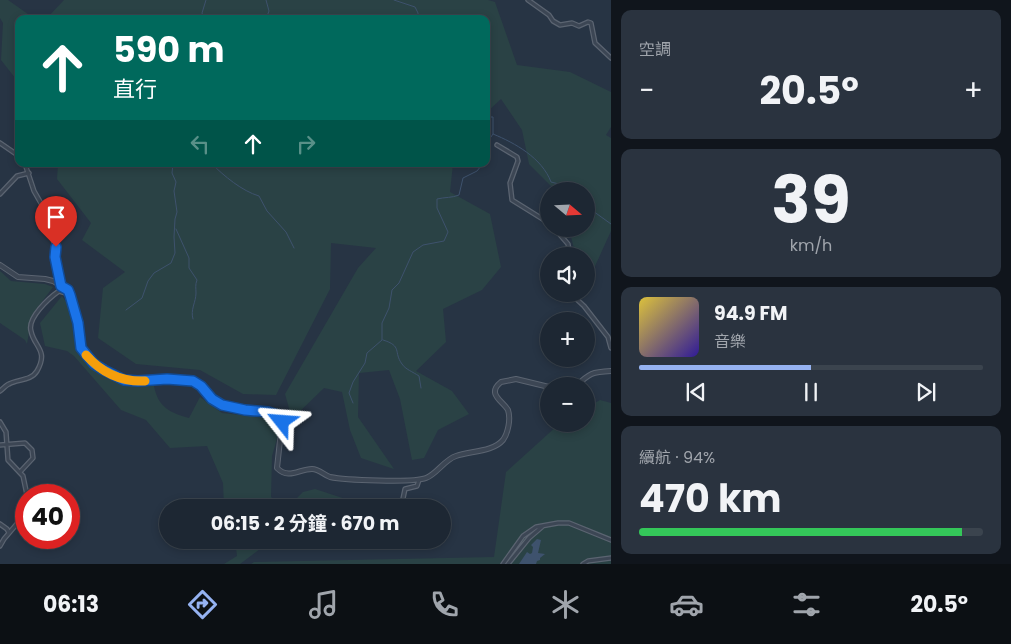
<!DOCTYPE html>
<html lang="zh-TW">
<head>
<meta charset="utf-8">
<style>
  body { margin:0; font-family:Poppins,"Noto Sans TC",sans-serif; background:#2a333f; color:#f1f3f6; height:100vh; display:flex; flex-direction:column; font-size:19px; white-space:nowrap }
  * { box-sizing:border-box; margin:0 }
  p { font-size:16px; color:#a0a5ac }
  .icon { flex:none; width:28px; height:28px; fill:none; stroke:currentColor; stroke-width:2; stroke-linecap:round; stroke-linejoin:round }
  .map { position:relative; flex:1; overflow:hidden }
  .panel { display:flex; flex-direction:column; gap:10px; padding:10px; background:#10151c; width:400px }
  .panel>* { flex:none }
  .guide { position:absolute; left:15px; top:15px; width:475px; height:152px; border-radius:10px; box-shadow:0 2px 8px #0003,0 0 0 1px #3b444e; background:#00695c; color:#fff; overflow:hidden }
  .needle { width:32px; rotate:109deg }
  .buttons { position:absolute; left:540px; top:182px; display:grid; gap:10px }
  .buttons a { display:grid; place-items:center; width:55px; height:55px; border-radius:50%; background:#1d2733; box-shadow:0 2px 8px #0003,0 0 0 1px #3b444e; font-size:25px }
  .speed { position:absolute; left:15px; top:484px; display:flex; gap:10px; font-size:25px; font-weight:700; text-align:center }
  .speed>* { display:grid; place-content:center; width:65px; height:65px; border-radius:50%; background:#1d2733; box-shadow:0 2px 8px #0003,0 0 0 1px #3b444e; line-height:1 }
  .speed .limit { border:8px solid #d22; background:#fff; color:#111 }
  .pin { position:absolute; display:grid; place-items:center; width:42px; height:42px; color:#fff; margin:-51px -21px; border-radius:50% 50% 50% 0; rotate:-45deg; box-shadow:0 0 5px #0007 }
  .pin .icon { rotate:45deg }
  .me { position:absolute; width:55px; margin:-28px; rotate:298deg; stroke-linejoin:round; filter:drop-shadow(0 0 4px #0008) }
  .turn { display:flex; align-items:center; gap:18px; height:105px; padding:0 15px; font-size:22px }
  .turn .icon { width:65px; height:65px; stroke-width:2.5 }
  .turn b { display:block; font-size:35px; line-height:42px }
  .lanes { display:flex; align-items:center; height:48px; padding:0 15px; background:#0003; justify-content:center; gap:25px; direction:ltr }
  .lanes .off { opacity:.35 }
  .big { font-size:38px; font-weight:700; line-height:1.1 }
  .panel .widget { flex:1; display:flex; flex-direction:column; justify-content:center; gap:8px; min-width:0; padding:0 18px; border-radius:10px; background:#2a333f }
  .panel .dial { align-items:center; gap:0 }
  .dial b { font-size:65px; line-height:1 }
  .song { display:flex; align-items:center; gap:15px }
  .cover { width:60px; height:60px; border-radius:8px; background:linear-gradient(135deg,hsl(50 70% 55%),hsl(250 70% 35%)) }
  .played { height:5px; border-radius:2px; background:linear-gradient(90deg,#95b2f1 50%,#3b444e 50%) }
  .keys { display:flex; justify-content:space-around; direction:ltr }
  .heat { display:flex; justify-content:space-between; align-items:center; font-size:28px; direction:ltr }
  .charge { height:8px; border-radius:4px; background:linear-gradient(90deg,#34c759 94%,#3b444e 0) }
  .trip { position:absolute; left:159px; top:499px; width:292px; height:50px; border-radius:25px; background:#1d2733; box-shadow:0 2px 8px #0003,0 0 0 1px #3b444e; font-weight:700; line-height:50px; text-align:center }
  .tab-bar { display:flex; height:80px; justify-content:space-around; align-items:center; background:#0c1014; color:#a0a5ac }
  .tab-bar .icon { width:35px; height:35px }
  .tab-bar .current { color:#95b2f1 }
  .tab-bar b { font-size:22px; color:#f1f3f6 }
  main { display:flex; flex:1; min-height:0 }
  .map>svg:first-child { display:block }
</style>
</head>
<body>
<main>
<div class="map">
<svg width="611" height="564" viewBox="0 0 611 564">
  <rect width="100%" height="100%" fill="#273444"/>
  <path fill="#2a4245" d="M 0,0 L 8,0 L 35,19 L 19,19 L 19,83 L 1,60 L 3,23 L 0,18 Z
    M 64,0 L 488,0 L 495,2 L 517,65 L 570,72 L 611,92 L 611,127 L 606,135 L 611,138 L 611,231 L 586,286 L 586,256 L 576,256 L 569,229 L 586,229 L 586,191 L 556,191 L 529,164 L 522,130 L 501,99 L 486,113 L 486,19 L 46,19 Z
    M 58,164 L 453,164 L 450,192 L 490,214 L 501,267 L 482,290 L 443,309 L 446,342 L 416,371 L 452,391 L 469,414 L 438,430 L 424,458 L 412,460 L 400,399 L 389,370 L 359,373 L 358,417 L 394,469 L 361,458 L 350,430 L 342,392 L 324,388 L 292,419 L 285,394 L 358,268 L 376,248 L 331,243 L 330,289 L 276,395 L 243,394 L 200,370 L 136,364 L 98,338 L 103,288 L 125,272 L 82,240 L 91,223 L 57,179 Z
    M 0,271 L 11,281 L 45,284 L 53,287 L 32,315 L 27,344 L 25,340 L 0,323 Z
    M 62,296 L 70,307 L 77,350 L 97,370 L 124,386 L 154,386 C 158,407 170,413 189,418 L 200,397 L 222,413 L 272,418 L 280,428 L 272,456 L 271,497 L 281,506 L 292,503 L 303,492 L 315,489 L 361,504 L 363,507 L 224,507 L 223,483 L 207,446 L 170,448 L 146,420 L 121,410 L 74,356 L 67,351 L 45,346 L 40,323 Z
    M 600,400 L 611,403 L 611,564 L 251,564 L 254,562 L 494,557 L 506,472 L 558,425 L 586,424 L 586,408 Z
    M 235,540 L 272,540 L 240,564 L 224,564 L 237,556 Z"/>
  <path fill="#3e526d" d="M 537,539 L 541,540 L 538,553 L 545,554 L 540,558 L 540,560 L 537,561 L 536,564 L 519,564 L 527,552 L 530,554 L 532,553 L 533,547 L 531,545 Z"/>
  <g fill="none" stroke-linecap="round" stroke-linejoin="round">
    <path stroke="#3e526d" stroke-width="1" d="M 266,0 L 269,11 L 266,19
      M 394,0 L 415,7 L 418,13 L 418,19
      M 204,19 L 202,13 L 206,0
      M 486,117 L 493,117 L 493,134 C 515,143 542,158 551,182 L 567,186 L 572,191
      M 486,144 L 493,134
      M 212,164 C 224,176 242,191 259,196 L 267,211 L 286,232 L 294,248
      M 586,206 L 611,224
      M 176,229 L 189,258 L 189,268 L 197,280 C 195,285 196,288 196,293 C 196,302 190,310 193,319
      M 126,310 L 142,298 L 148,281 L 154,273 L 171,263 L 175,253 L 174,237 L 175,219 L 177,212 L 174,191 L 176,182 L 172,173 L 173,164
      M 383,340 C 403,346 393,352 402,364 C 405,369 413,372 419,376 L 421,388
      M 353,403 L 349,393 L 353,382 L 365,363 L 367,353 L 382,340 L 382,323 L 389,308 L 392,290 L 399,283 L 413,252 L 423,245 L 444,241 L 448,232 L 437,208 L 437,199 C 445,197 452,198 459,195 L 463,178 L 477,171 L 481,166 L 481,164"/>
    <defs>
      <path id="minor" d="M 528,0 L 549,15 L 553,21 L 560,25 L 572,23 L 579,26 L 588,22 L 591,23 L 595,43 L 611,58
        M 0,143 L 19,156
        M 497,145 L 517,157 L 518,161 L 510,183 L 512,200 L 549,223
        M 25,164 L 34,191 L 46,212 L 55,247 L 55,257 L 61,285
        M 0,194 L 17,176 L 29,173
        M 555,229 L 568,244 L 570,256
        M 571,294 L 584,306 L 608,337 L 611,348
        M 0,391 C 3,389 6,385 9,384 C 18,379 31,381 37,371 C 49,350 34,347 31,331 C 27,318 49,298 59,291 L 69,294
        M 0,422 L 6,432 L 8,460 L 23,476 L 27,495
        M 0,445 L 25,443 L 32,450 L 33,458 L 20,472
        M 401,508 L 405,489 L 417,486 L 419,480
        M 0,524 L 7,529 L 9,533
        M 0,546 L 4,539 L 26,513
        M 503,564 L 523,536 L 536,527 L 558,523 L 569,523 L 611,540
        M 508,564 L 529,538 L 543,526
        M 583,564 L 588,561 L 611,558"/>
      <path id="tertiary" d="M 0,265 L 18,277 L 45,279 L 53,281 L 68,290 L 78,323 L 81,348 L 94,364 L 114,376 L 124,380 L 138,381 L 167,379 L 190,380 L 197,383 L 212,399 L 222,405 L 245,411 L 268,412 L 279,416 L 282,422 L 277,468 C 289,480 299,469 312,469 C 319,469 324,475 330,477 C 344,480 413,483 426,478 C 437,474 444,460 456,456 C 470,451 493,452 503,440 C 508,433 511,419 508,410 C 503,401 486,394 501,382 L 516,379 L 549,387
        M 576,386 C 590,373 592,372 611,371"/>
    </defs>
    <use href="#minor" stroke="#5b6471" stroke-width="5.5"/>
    <use href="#tertiary" stroke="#5b6471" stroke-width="6"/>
    <use href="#minor" stroke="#3c4654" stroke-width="3"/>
    <use href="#tertiary" stroke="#3c4654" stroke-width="4"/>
  </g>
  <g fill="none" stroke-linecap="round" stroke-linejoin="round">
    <defs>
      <path id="route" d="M 56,247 L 55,257 L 61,286 L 68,290 L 70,295 L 78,323 L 81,348 L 94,364 L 104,370 L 124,380 L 138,381 L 167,379 L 193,381 L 201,386 L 212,399 L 222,405 L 245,410 L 268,412 L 280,416 L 282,422"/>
    </defs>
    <use href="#route" stroke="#114b97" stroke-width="12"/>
    <use href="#route" stroke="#1a73e8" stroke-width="9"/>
    <path stroke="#f59e0b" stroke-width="9" d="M 86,355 C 101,372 121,382 145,381"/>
  </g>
</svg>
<div class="buttons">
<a><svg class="needle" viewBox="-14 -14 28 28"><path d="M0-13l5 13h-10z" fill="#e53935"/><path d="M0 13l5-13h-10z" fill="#a0a5ac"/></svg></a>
<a><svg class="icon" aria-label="sound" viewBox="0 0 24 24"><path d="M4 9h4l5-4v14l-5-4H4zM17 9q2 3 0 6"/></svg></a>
<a>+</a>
<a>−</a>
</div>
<div class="speed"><div class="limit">40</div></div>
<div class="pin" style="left:56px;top:247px;background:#d93025"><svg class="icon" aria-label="arrive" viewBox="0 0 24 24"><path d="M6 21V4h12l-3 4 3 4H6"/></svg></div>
<svg class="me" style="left:282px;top:422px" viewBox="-20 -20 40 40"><path d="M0-17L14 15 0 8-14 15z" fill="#1a73e8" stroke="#fff" stroke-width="4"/></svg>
<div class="trip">06:15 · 2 分鐘 · 670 m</div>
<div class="guide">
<div class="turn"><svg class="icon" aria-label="ahead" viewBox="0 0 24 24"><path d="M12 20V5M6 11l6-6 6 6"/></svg><div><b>590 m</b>直行</div></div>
<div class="lanes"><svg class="icon off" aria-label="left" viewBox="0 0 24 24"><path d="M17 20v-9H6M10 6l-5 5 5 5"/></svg><svg class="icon" aria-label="ahead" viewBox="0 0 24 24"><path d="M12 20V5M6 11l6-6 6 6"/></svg><svg class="icon off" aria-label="right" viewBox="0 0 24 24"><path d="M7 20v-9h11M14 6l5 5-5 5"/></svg></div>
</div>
</div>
<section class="panel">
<div class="widget"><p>空調</p>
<div class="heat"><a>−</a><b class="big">20.5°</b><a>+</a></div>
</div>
<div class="widget dial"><b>39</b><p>km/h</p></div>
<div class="widget">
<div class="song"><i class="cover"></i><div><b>94.9 FM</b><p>音樂</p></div></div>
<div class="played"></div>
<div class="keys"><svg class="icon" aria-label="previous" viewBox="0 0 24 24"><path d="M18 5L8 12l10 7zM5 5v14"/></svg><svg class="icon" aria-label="pause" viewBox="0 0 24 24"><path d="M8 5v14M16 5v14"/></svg><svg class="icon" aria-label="next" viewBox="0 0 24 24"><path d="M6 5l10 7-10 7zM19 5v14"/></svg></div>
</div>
<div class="widget"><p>續航 · 94%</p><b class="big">470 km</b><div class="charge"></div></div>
</section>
</main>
<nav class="tab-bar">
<b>06:13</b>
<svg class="icon current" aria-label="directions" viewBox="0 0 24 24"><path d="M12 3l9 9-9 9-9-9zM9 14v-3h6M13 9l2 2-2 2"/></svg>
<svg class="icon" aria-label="music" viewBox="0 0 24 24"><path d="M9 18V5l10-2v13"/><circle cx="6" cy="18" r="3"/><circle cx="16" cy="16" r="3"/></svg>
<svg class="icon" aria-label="phone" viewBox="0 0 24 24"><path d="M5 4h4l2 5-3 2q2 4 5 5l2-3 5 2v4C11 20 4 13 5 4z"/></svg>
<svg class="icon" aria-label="climate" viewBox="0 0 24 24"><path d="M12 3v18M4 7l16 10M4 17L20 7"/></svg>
<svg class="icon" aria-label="car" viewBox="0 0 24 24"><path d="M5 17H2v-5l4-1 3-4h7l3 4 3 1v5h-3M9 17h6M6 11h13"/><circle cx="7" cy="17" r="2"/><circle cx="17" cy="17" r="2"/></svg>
<svg class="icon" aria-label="filters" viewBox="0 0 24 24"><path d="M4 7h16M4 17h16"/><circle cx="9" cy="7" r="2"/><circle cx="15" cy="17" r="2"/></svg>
<b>20.5°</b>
</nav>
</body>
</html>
